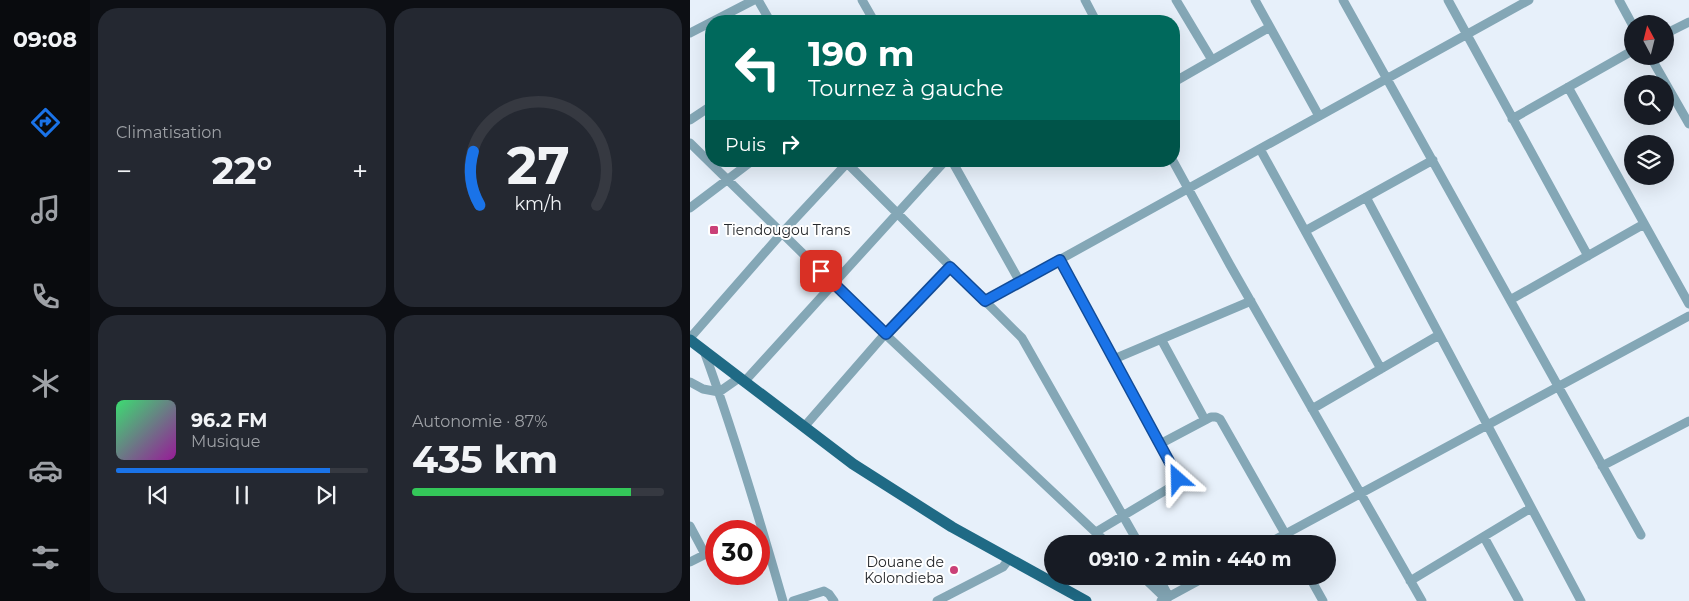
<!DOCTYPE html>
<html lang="fr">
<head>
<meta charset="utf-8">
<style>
  body { margin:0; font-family:Montserrat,sans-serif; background:#242831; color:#f1f3f6; height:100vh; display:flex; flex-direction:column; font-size:19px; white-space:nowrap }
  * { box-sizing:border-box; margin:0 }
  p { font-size:16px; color:#9ea1a6 }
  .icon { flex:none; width:28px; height:28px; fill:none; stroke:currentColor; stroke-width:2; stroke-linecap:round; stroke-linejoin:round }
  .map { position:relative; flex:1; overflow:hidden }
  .drawer { display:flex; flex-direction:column; gap:8px; padding:8px; background:#0d0f14; width:600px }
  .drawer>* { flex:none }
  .guide { position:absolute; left:15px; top:15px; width:475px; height:152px; border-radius:20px; box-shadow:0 5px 20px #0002; background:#00695c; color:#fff; overflow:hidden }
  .needle { width:32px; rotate:353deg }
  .tools { position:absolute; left:934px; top:15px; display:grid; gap:10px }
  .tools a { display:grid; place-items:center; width:50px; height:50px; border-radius:50%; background:#171b24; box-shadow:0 5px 20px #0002; font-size:25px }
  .speed { position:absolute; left:15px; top:520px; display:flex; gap:10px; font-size:25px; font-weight:700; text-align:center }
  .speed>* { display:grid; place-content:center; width:65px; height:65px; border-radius:50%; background:#171b24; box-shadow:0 5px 20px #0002; line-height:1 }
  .speed .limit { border:8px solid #d22; background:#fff; color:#111 }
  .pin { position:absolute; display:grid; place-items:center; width:42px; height:42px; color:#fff; margin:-21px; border-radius:10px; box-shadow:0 2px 8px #0006 }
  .me { position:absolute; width:55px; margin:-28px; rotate:335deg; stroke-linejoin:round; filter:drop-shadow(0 0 4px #0008) }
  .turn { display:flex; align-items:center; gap:18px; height:105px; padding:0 20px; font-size:22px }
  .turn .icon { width:65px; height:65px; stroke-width:2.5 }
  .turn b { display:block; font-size:35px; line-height:42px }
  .then { display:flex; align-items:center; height:48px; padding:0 20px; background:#0003; gap:10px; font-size:19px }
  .big { font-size:38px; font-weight:700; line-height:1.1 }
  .drawer .tile { flex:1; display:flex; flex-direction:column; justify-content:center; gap:8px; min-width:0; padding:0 18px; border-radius:20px; background:#242831 }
  .drawer .dial { align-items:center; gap:0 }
  .dial svg { height:130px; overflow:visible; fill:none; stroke:#363941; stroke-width:7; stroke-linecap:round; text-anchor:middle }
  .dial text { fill:#f1f3f6; stroke:none }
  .song { display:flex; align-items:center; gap:15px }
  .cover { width:60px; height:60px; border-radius:8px; background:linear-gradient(135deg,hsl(140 70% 55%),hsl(300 70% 35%)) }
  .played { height:5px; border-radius:2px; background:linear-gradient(90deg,#1a73e8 85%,#363941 85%) }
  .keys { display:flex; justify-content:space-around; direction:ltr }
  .heat { display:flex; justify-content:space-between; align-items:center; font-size:28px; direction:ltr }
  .charge { height:8px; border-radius:4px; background:linear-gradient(90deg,#34c759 87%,#363941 0) }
  .drawer .tiles { flex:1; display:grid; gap:8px; grid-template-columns:repeat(2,1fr) }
  .trip { position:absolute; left:354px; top:535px; width:292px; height:50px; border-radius:25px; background:#171b24; box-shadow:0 5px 20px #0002; font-weight:700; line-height:50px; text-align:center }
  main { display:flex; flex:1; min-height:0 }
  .tabs { display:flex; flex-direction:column; width:90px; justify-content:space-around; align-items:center; background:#090b0e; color:#9ea1a6 }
  .tabs .icon { width:35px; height:35px }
  .tabs .on { color:#1a73e8 }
  .tabs b { font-size:22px; color:#f1f3f6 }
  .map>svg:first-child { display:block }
</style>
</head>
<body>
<main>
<nav class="tabs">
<b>09:08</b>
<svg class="icon on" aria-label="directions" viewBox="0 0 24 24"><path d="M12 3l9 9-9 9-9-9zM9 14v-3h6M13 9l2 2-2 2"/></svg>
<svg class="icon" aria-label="music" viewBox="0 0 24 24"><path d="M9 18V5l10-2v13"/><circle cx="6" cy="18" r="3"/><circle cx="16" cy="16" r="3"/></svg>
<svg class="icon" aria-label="phone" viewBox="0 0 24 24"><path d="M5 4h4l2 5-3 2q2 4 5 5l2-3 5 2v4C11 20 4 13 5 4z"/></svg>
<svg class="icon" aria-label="climate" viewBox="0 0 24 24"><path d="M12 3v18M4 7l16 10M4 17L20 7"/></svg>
<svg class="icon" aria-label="car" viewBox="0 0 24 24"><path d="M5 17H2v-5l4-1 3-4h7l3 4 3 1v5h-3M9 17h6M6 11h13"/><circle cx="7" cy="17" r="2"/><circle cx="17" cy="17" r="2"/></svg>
<svg class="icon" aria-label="filters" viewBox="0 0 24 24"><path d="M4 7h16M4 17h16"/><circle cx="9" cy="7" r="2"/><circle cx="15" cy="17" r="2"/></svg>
</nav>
<section class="drawer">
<div class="tiles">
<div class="tile"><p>Climatisation</p>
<div class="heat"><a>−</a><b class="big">22°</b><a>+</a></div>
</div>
<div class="tile dial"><svg viewBox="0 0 100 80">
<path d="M14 69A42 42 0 1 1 86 69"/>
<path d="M14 69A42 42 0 0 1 10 36" stroke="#1a73e8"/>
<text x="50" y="56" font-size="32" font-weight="700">27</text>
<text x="50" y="72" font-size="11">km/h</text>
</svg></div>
<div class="tile">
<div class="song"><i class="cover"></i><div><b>96.2 FM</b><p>Musique</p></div></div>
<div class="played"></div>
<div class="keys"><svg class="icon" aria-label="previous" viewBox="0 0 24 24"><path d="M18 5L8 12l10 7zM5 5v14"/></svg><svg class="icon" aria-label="pause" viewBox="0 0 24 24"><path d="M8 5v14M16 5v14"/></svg><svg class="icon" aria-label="next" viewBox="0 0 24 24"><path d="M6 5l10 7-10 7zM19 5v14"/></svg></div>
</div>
<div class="tile"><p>Autonomie · 87%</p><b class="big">435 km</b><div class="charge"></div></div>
</div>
</section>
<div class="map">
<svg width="999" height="601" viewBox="0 0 999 601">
  <rect width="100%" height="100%" fill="#e7f0fa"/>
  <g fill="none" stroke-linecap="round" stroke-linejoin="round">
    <path stroke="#84a7b6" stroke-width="9" d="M 68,0 L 80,21
      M 172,0 L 184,21
      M 395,0 L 406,21
      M 486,0 L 522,60
      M 565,0 L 629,116
      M 653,0 L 951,535
      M 758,0 L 898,256
      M 929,0 L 942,24
      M 0,33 L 64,0
      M 975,34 L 999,22
      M 960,56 L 999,124
      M 484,82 L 580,27
      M 878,87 L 999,304
      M 822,119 L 942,51
      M 0,120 L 21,106
      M 0,143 L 195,334 L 418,544
      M 570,149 L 691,369
      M 155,161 L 332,338 L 449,544
      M 262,161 L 330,282
      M 483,161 L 540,265 L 732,601
      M 676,197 L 891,601
      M 0,208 L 62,161
      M 615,231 L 743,160
      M 370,260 L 486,474 L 488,479 L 486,484 L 406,532
      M 820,300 L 954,224
      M 295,301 L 839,0
      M 0,338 L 91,234 L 159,161
      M 471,339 L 515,420
      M 14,351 C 44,433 69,517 93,601
      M 424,359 L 561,301
      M 0,382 L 13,389 L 29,392 L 49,378
      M 54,382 L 255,161
      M 622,409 L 749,335
      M 114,427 L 195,334 L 260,267
      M 470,444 L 521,417 L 526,417 L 530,419 L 601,544
      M 912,466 L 999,421
      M 0,526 L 15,554
      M 794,537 L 829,601
      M 577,544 L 999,316
      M 0,562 L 26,549
      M 452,576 L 476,599
      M 468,576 L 479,597
      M 619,576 L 633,601
      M 720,581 L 841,508
      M 103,601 L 134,591 L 139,594 L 144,601
      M 247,601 L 313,567 L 319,559
      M 471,601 L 517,576"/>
    <path stroke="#1f6a85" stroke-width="11" d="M 0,340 L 163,464 L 262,527 L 396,601"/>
  </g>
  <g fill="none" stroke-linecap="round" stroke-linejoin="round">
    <defs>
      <path id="route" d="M 131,271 L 196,334 L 260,267 L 295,301 L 370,260 L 486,474 L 488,479"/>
    </defs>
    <use href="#route" stroke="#114b97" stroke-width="12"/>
    <use href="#route" stroke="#1a73e8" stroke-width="9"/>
  </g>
  <g fill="#ca4077" stroke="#fff" stroke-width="2">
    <rect x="19" y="225" width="10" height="10" rx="2.5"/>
    <circle cx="264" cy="570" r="5"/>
  </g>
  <g text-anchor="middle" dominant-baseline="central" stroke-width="4" stroke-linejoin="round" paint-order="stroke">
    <g font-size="14" fill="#24272b" stroke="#fff" text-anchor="start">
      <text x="34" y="230">Tiendougou Trans</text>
      <text x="254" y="562" text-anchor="end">Douane de<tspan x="254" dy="16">Kolondieba</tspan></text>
    </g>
  </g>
</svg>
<div class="tools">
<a><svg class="needle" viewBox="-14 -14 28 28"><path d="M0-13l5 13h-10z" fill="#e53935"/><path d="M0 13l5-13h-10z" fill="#9ea1a6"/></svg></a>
<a><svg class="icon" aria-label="search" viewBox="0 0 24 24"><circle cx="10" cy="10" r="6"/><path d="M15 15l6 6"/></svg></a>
<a><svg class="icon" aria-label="layers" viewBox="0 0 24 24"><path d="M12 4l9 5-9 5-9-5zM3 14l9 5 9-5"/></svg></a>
</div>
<div class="speed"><div class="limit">30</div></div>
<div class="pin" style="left:131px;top:271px;background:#d93025"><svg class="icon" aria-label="arrive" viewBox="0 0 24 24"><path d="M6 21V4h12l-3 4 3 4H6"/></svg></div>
<svg class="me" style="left:488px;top:479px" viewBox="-20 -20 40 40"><path d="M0-17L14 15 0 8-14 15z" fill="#1a73e8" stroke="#fff" stroke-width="4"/></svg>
<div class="trip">09:10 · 2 min · 440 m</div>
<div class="guide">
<div class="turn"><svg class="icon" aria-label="left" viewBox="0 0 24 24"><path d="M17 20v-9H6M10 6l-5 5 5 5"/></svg><div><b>190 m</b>Tournez à gauche</div></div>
<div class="then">Puis<svg class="icon" aria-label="right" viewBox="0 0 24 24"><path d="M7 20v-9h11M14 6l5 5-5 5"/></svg></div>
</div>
</div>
</main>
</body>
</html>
